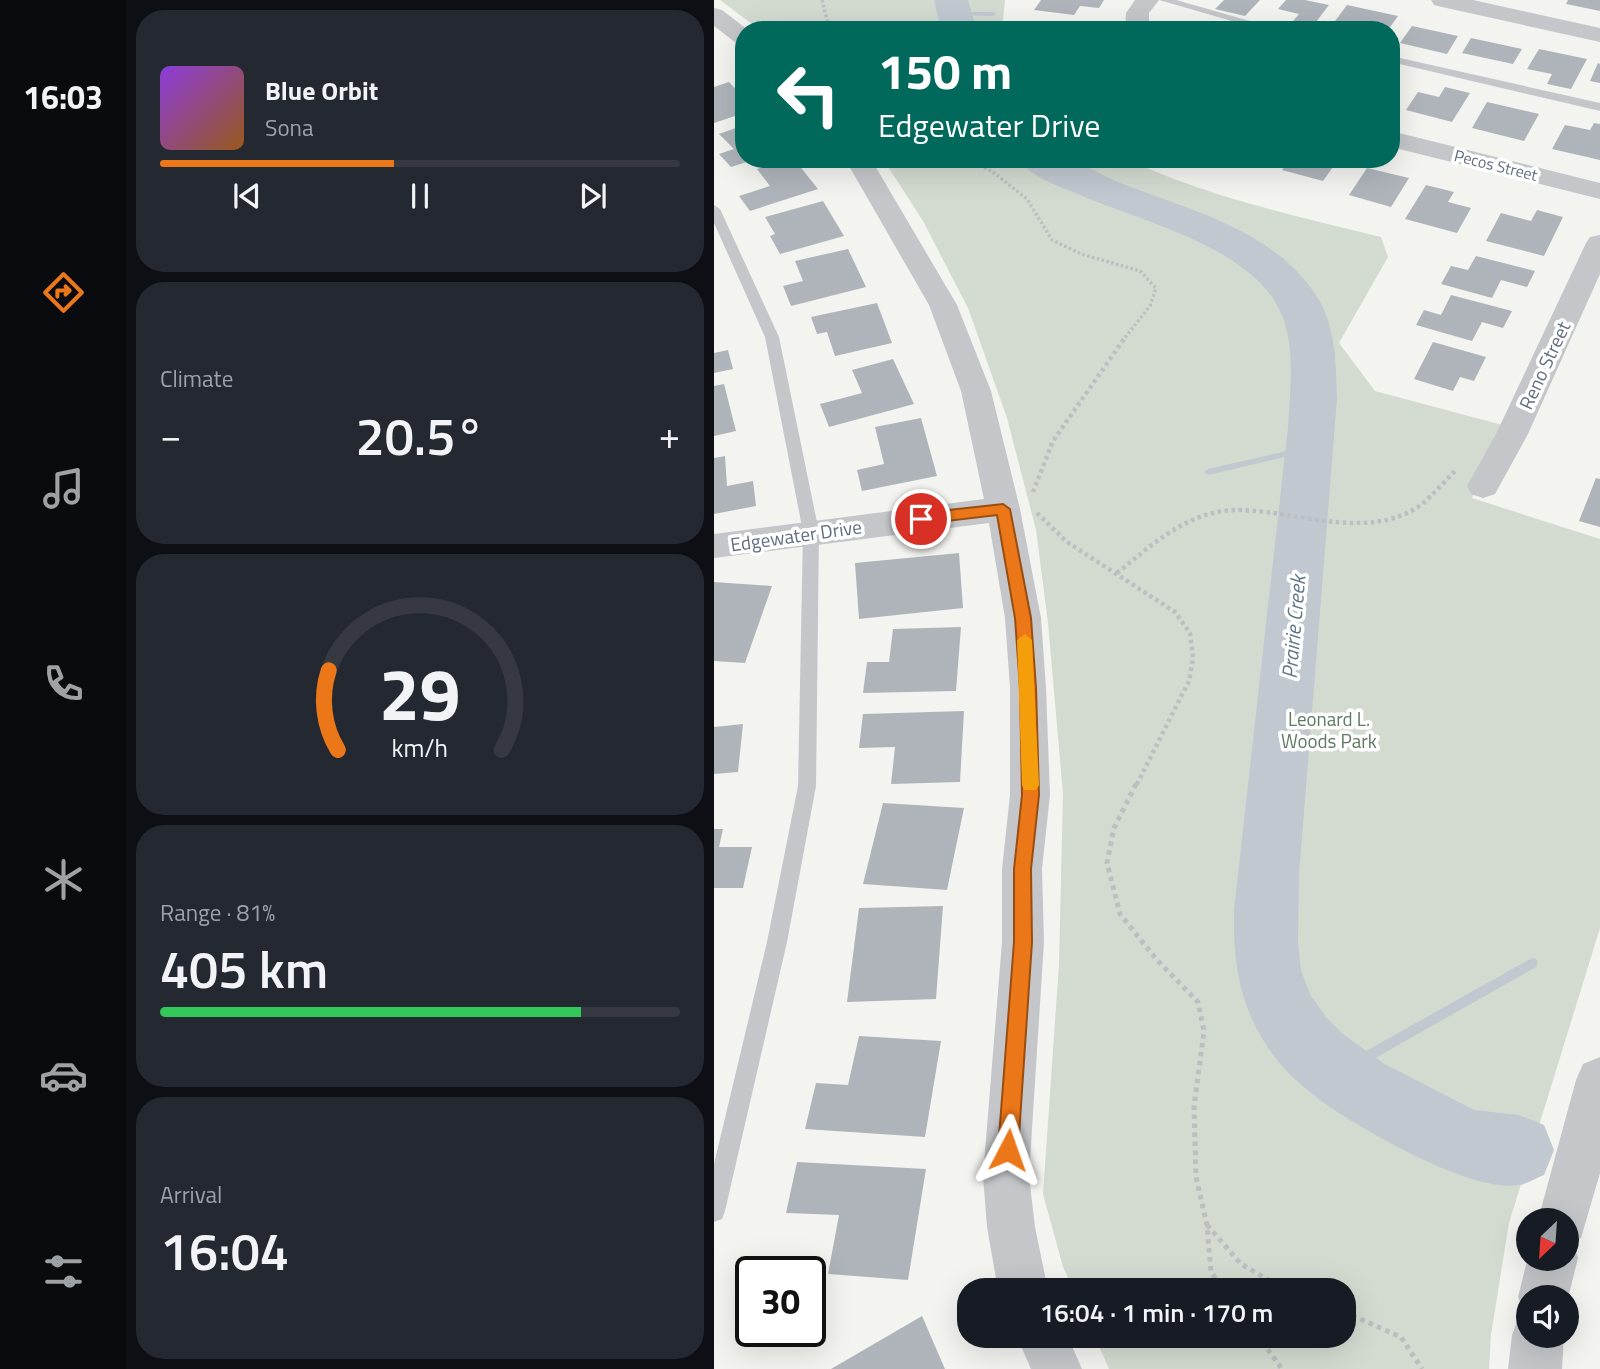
<!DOCTYPE html>
<html lang="en">
<head>
<meta charset="utf-8">
<style>
  body { margin:0; font-family:"Titillium Web",sans-serif; background:#242831; color:#f1f3f6; height:100vh; display:flex; flex-direction:column; font-size:26px; white-space:nowrap }
  * { box-sizing:border-box; margin:0 }
  p { font-size:23px; color:#9ea1a6 }
  .icon { flex:none; width:38px; height:38px; fill:none; stroke:currentColor; stroke-width:2; stroke-linecap:round; stroke-linejoin:round }
  .map { position:relative; flex:1; overflow:hidden }
  .drawer { display:flex; flex-direction:column; gap:10px; padding:10px; background:#0d0f14; width:588px }
  .drawer>* { flex:none }
  .hud { position:absolute; left:21px; top:21px; width:665px; height:147px; border-radius:28px; box-shadow:0 7px 28px #0002; background:#00695c; color:#fff; overflow:hidden }
  .needle { width:46px; rotate:205deg }
  .tools { position:absolute; left:802px; top:1208px; display:grid; gap:14px }
  .tools a { display:grid; place-items:center; width:63px; height:63px; border-radius:50%; background:#171b24; box-shadow:0 7px 28px #0002; font-size:35px }
  .speed { position:absolute; left:21px; top:1256px; display:flex; gap:14px; font-size:35px; font-weight:700; text-align:center }
  .speed>* { display:grid; place-content:center; width:91px; height:91px; border-radius:50%; background:#171b24; box-shadow:0 7px 28px #0002; line-height:1 }
  .speed .limit { border:4px solid #111; border-radius:10px; background:#fff; color:#111 }
  .pin { position:absolute; display:grid; place-items:center; width:60px; height:60px; color:#fff; margin:-30px; border:4px solid #fff; border-radius:50%; box-shadow:0 2px 7px #0007 }
  .me { position:absolute; width:77px; margin:-38px; rotate:4deg; stroke-linejoin:round; filter:drop-shadow(0 0 5px #0008) }
  .turn { display:flex; align-items:center; gap:24px; height:147px; padding:0 28px; font-size:32px }
  .turn .icon { width:91px; height:91px; stroke-width:2.5 }
  .turn b { display:block; font-size:49px; line-height:60px }
  .big { font-size:52px; font-weight:600; line-height:1.1 }
  .drawer .card { flex:1; display:flex; flex-direction:column; justify-content:center; gap:10px; min-width:0; padding:0 24px; border-radius:28px; background:#242831 }
  .drawer .dial { align-items:center; gap:0 }
  .dial svg { height:182px; overflow:visible; fill:none; stroke:#363941; stroke-width:7; stroke-linecap:round; text-anchor:middle }
  .dial text { fill:#f1f3f6; stroke:none }
  .song { display:flex; align-items:center; gap:21px }
  .cover { width:84px; height:84px; border-radius:10px; background:linear-gradient(135deg,hsl(270 70% 55%),hsl(30 70% 35%)) }
  .played { height:7px; border-radius:4px; background:linear-gradient(90deg,#ec7718 45%,#363941 45%) }
  .keys { display:flex; justify-content:space-around; direction:ltr }
  .heat { display:flex; justify-content:space-between; align-items:center; font-size:38px; direction:ltr }
  .charge { height:10px; border-radius:5px; background:linear-gradient(90deg,#34c759 81%,#363941 0) }
  .trip { position:absolute; left:243px; top:1278px; width:399px; height:70px; border-radius:28px; background:#171b24; box-shadow:0 7px 28px #0002; font-weight:600; line-height:70px; text-align:center }
  main { display:flex; flex:1; min-height:0 }
  .menu { display:flex; flex-direction:column; width:126px; justify-content:space-around; align-items:center; background:#090b0e; color:#9ea1a6 }
  .menu .icon { width:49px; height:49px }
  .menu .current { color:#ec7718 }
  .menu b { font-size:32px; color:#f1f3f6 }
  .map>svg:first-child { display:block }
</style>
</head>
<body>
<main>
<nav class="menu">
<b>16:03</b>
<svg class="icon current" aria-label="directions" viewBox="0 0 24 24"><path d="M12 3l9 9-9 9-9-9zM9 14v-3h6M13 9l2 2-2 2"/></svg>
<svg class="icon" aria-label="music" viewBox="0 0 24 24"><path d="M9 18V5l10-2v13"/><circle cx="6" cy="18" r="3"/><circle cx="16" cy="16" r="3"/></svg>
<svg class="icon" aria-label="phone" viewBox="0 0 24 24"><path d="M5 4h4l2 5-3 2q2 4 5 5l2-3 5 2v4C11 20 4 13 5 4z"/></svg>
<svg class="icon" aria-label="climate" viewBox="0 0 24 24"><path d="M12 3v18M4 7l16 10M4 17L20 7"/></svg>
<svg class="icon" aria-label="car" viewBox="0 0 24 24"><path d="M5 17H2v-5l4-1 3-4h7l3 4 3 1v5h-3M9 17h6M6 11h13"/><circle cx="7" cy="17" r="2"/><circle cx="17" cy="17" r="2"/></svg>
<svg class="icon" aria-label="filters" viewBox="0 0 24 24"><path d="M4 7h16M4 17h16"/><circle cx="9" cy="7" r="2"/><circle cx="15" cy="17" r="2"/></svg>
</nav>
<section class="drawer">
<div class="card">
<div class="song"><i class="cover"></i><div><b>Blue Orbit</b><p>Sona</p></div></div>
<div class="played"></div>
<div class="keys"><svg class="icon" aria-label="previous" viewBox="0 0 24 24"><path d="M18 5L8 12l10 7zM5 5v14"/></svg><svg class="icon" aria-label="pause" viewBox="0 0 24 24"><path d="M8 5v14M16 5v14"/></svg><svg class="icon" aria-label="next" viewBox="0 0 24 24"><path d="M6 5l10 7-10 7zM19 5v14"/></svg></div>
</div>
<div class="card"><p>Climate</p>
<div class="heat"><a>−</a><b class="big">20.5°</b><a>+</a></div>
</div>
<div class="card dial"><svg viewBox="0 0 100 80">
<path d="M14 69A42 42 0 1 1 86 69"/>
<path d="M14 69A42 42 0 0 1 10 34" stroke="#ec7718"/>
<text x="50" y="56" font-size="32" font-weight="700">29</text>
<text x="50" y="72" font-size="11">km/h</text>
</svg></div>
<div class="card"><p>Range · 81%</p><b class="big">405 km</b><div class="charge"></div></div>
<div class="card"><p>Arrival</p><b class="big">16:04</b></div>
</section>
<div class="map">
<svg width="886" height="1369" viewBox="0 0 886 1369">
  <rect width="100%" height="100%" fill="#f3f4f0"/>
  <path fill="#d3dbd1" d="M 6,0 L 291,0 L 288,30 L 46,30 Z
    M 169,159 L 412,159 C 492,196 581,216 667,237 L 674,257 L 625,343 L 661,391 L 792,426 L 758,498 L 886,539 L 886,928 L 795,1223 L 777,1335 L 775,1369 L 395,1369 L 380,1335 L 630,1335 L 630,1290 L 360,1290 L 349,1267 L 329,1194 L 345,964 L 349,794 L 334,623 L 322,530 L 293,418 L 254,308 L 209,221 Z"/>
  <g fill="none" stroke-linecap="round" stroke-linejoin="round">
    <path fill="#c1c8d0" fill-rule="evenodd" d="M 242,12 L 279,12 L 282,14 L 279,16 L 240,15 L 240,13 Z
      M 594,446 L 598,449 L 597,451 L 494,475 L 490,472 L 494,469 Z
      M 818,958 L 822,959 L 824,963 L 822,967 L 626,1078 L 622,1080 L 618,1078 L 616,1074 L 618,1070 Z"/>
    <path fill="#c1c8d0" fill-rule="evenodd" d="M 220,0 L 254,0 L 263,30 L 227,30 Z
      M 304,159 C 320,159 338,156 353,159 C 366,162 392,177 406,183 C 476,210 564,231 605,300 C 622,330 622,365 623,399 L 585,875 L 584,942 L 587,971 L 597,996 L 612,1017 L 629,1034 L 669,1063 L 760,1110 L 805,1115 L 830,1125 L 840,1150 L 830,1175 C 822,1178 813,1184 805,1185 C 758,1194 640,1126 602,1097 C 582,1082 564,1064 551,1043 C 524,1001 519,958 520,910 L 574,427 C 576,393 581,355 570,321 C 547,249 429,222 368,196 C 347,187 318,178 304,159 Z"/>
  </g>
  <path fill="#afb4bb" d="M 327,0 L 390,0 L 385,8 L 366,6 L 360,15 L 320,10 Z
    M 510,0 L 546,0 L 531,16 L 501,9 Z
    M 572,0 L 591,0 L 615,5 L 599,26 L 579,21 L 585,14 L 564,9 Z
    M 854,0 L 886,0 L 886,11 L 852,4 Z
    M 633,5 L 684,16 L 674,30 L 643,30 L 646,26 L 621,21 Z
    M 380,23 L 381,30 L 330,30 L 329,26 Z
    M 698,26 L 744,36 L 733,54 L 686,43 Z
    M 757,38 L 808,49 L 799,64 L 748,53 Z
    M 825,49 L 873,59 L 857,89 L 833,84 L 838,74 L 813,69 Z
    M 884,63 L 886,64 L 886,83 L 876,81 Z
    M 15,82 L 30,98 L 30,113 L 0,123 L 0,87 Z
    M 731,87 L 756,93 L 738,122 L 692,110 L 704,92 L 725,97 Z
    M 773,102 L 825,114 L 810,141 L 758,128 Z
    M 880,123 L 886,124 L 886,160 L 838,149 L 851,125 L 876,130 Z
    M 30,125 L 30,159 L 39,160 L 17,167 L 5,154 L 20,149 L 5,134 Z
    M 74,159 L 80,159 L 104,189 L 36,211 L 25,196 L 56,186 L 43,169 Z
    M 562,159 L 589,159 L 619,167 L 609,181 L 568,170 L 571,166 L 559,163 Z
    M 653,168 L 695,178 L 677,207 L 635,195 Z
    M 712,185 L 740,192 L 734,202 L 757,208 L 743,233 L 691,219 Z
    M 109,201 L 130,236 L 66,254 L 56,236 L 61,234 L 51,217 Z
    M 823,210 L 849,217 L 830,256 L 772,241 L 787,213 L 817,221 Z
    M 134,249 L 152,287 L 77,306 L 69,286 L 89,281 L 81,261 Z
    M 762,256 L 821,271 L 813,287 L 787,280 L 778,298 L 727,284 L 737,266 L 754,270 Z
    M 737,295 L 798,311 L 789,328 L 768,322 L 758,341 L 702,325 L 710,310 L 727,315 Z
    M 163,303 L 178,343 L 121,356 L 113,332 L 103,334 L 97,317 Z
    M 719,342 L 772,357 L 760,381 L 746,377 L 739,391 L 700,379 Z
    M 14,350 L 19,369 L 0,373 L 0,353 Z
    M 179,359 L 200,404 L 115,427 L 106,404 L 148,393 L 138,370 Z
    M 10,384 L 22,431 L 0,436 L 0,386 Z
    M 207,418 L 223,476 L 148,491 L 143,470 L 170,464 L 161,427 Z
    M 11,456 L 13,486 L 39,481 L 42,506 L 0,514 L 0,458 Z
    M 882,478 L 886,479 L 886,527 L 865,521 Z
    M 245,553 L 249,608 L 145,619 L 141,563 Z
    M 0,582 L 58,586 L 31,663 L 0,661 Z
    M 247,627 L 242,691 L 149,693 L 153,662 L 175,662 L 179,629 Z
    M 250,711 L 246,782 L 177,784 L 181,747 L 145,748 L 149,714 Z
    M 29,724 L 24,772 L 0,774 L 0,727 Z
    M 169,803 L 250,808 L 233,890 L 149,884 Z
    M 0,829 L 9,829 L 5,847 L 38,847 L 29,888 L 0,888 Z
    M 229,906 L 222,999 L 133,1002 L 145,908 Z
    M 145,1036 L 227,1041 L 211,1137 L 91,1129 L 102,1083 L 134,1085 Z
    M 83,1162 L 212,1169 L 194,1280 L 114,1274 L 125,1215 L 72,1213 Z
    M 208,1316 L 231,1369 L 117,1369 Z"/>
  <g fill="none" stroke-linecap="round" stroke-linejoin="round">
    <path stroke="#bdbec1" stroke-width="3.5" stroke-dasharray="2.5 2.5" stroke-linecap="butt" d="M 108,0 L 113,20 L 120,30
      M 252,159 L 279,172 L 313,199 L 338,240 L 367,254 L 426,271 L 442,288 L 436,306 L 409,340"/>
    <path stroke="#bdbec1" stroke-width="4.5" stroke-dasharray="3.5 3.5" stroke-linecap="butt" d="M 319,492 L 339,441 L 410,339
      M 323,513 L 353,542 L 461,612 L 476,633 L 479,659 L 475,681 L 422,786
      M 403,573 C 433,549 464,520 503,512 C 523,508 546,511 566,514 C 613,521 665,534 707,505 C 719,495 730,482 741,471"/>
    <path stroke="#bdbec1" stroke-width="5" stroke-dasharray="4.5 4.5" stroke-linecap="butt" d="M 422,784 L 400,828 L 393,863 L 406,914 L 443,960 L 484,1002 L 490,1031 L 480,1106 L 482,1177 L 493,1225 L 497,1272 L 510,1290
      M 493,1225 L 527,1264 L 572,1290
      M 630,1312 L 687,1337 L 708,1369
      M 543,1335 L 568,1369"/>
    <path fill="#c4c6ca" fill-rule="evenodd" d="M 445,0 L 462,0 L 568,30 L 549,30 Z
      M 677,56 L 886,103 L 886,111 L 677,62 Z
      M 0,205 L 6,209 L 65,337 L 105,532 L 102,786 L 73,942 L 11,1211 L 8,1219 L 0,1222 L 0,1164 L 53,942 L 84,786 L 89,532 L 51,337 L 0,223 Z"/>
    <path fill="#c4c6ca" fill-rule="evenodd" d="M 421,0 L 445,0 L 435,13 L 435,30 L 411,30 L 412,13 Z
      M 717,0 L 759,0 L 886,28 L 886,42 L 728,7 L 720,5 Z
      M 0,8 L 8,10 L 34,30 L 30,30 L 30,45 L 22,43 L 0,26 Z
      M 677,131 L 886,183 L 886,199 L 677,147 Z
      M 131,159 L 157,159 L 243,305 L 277,391 L 306,509 L 327,618 L 332,688 L 336,795 L 328,869 L 330,942 L 315,1176 L 321,1227 L 334,1290 L 284,1290 L 273,1227 L 269,1176 L 288,942 L 288,869 L 296,795 L 296,688 L 291,618 L 275,523 L 0,558 L 0,534 L 270,499 L 247,391 L 215,305 Z
      M 886,235 L 886,274 L 814,434 L 781,494 L 769,498 L 757,494 L 753,486 L 782,434 L 872,243 L 876,237 Z
      M 302,1335 L 353,1335 L 368,1369 L 317,1369 Z"/>
    <path fill="#c4c6ca" fill-rule="evenodd" d="M 886,1057 L 886,1173 L 867,1238 L 858,1241 L 864,1258 L 852,1306 L 852,1297 L 814,1297 L 814,1335 L 850,1335 L 848,1369 L 794,1369 L 798,1335 L 805,1316 L 811,1314 L 804,1297 L 814,1257 L 852,1258 L 852,1220 L 824,1220 L 862,1080 L 869,1064 Z"/>
  </g>
  <path fill="#ec7718" stroke="#994d10" stroke-width="2" d="M 289,504 L 296,509 L 317,618 L 322,688 L 325,795 L 317,869 L 318,942 L 304,1150 L 301,1158 L 294,1161 L 287,1158 L 284,1150 L 300,942 L 300,869 L 308,795 L 306,688 L 301,618 L 283,515 L 207,524 L 199,519 L 207,513 Z"/>
  <path fill="#f59e0b" d="M 311,634 L 318,640 L 325,785 L 322,790 L 310,790 L 308,785 L 303,640 Z"/>
  <g text-anchor="middle" dominant-baseline="central" stroke-width="7" stroke-linejoin="round" paint-order="stroke">
    <g font-size="16" fill="#626d83" stroke="#fff">
      <text transform="translate(782 165) rotate(14)">Pecos Street</text>
    </g>
    <g font-size="19" fill="#626d83" stroke="#fff">
      <text transform="translate(830 365) rotate(-65)">Reno Street</text>
      <text transform="translate(82 535) rotate(-8)">Edgewater Drive</text>
    </g>
    <g font-size="19" fill="#617961" stroke="#fff">
      <text x="615" y="718">Leonard L.<tspan x="615" dy="22">Woods Park</tspan></text>
    </g>
    <g font-size="21" font-style="italic" fill="#627587" stroke="#fff">
      <text transform="translate(579 627) rotate(-85)">Prairie Creek</text>
    </g>
  </g>
</svg>
<div class="tools">
<a><svg class="needle" viewBox="-14 -14 28 28"><path d="M0-13l5 13h-10z" fill="#e53935"/><path d="M0 13l5-13h-10z" fill="#9ea1a6"/></svg></a>
<a><svg class="icon" aria-label="sound" viewBox="0 0 24 24"><path d="M4 9h4l5-4v14l-5-4H4zM17 9q2 3 0 6"/></svg></a>
</div>
<div class="speed"><div class="limit">30</div></div>
<div class="pin" style="left:207px;top:519px;background:#d93025"><svg class="icon" aria-label="arrive" viewBox="0 0 24 24"><path d="M6 21V4h12l-3 4 3 4H6"/></svg></div>
<svg class="me" style="left:294px;top:1150px" viewBox="-20 -20 40 40"><path d="M0-17L14 15 0 8-14 15z" fill="#ec7718" stroke="#fff" stroke-width="4"/></svg>
<div class="trip">16:04 · 1 min · 170 m</div>
<div class="hud">
<div class="turn"><svg class="icon" aria-label="left" viewBox="0 0 24 24"><path d="M17 20v-9H6M10 6l-5 5 5 5"/></svg><div><b>150 m</b>Edgewater Drive</div></div>
</div>
</div>
</main>
</body>
</html>
